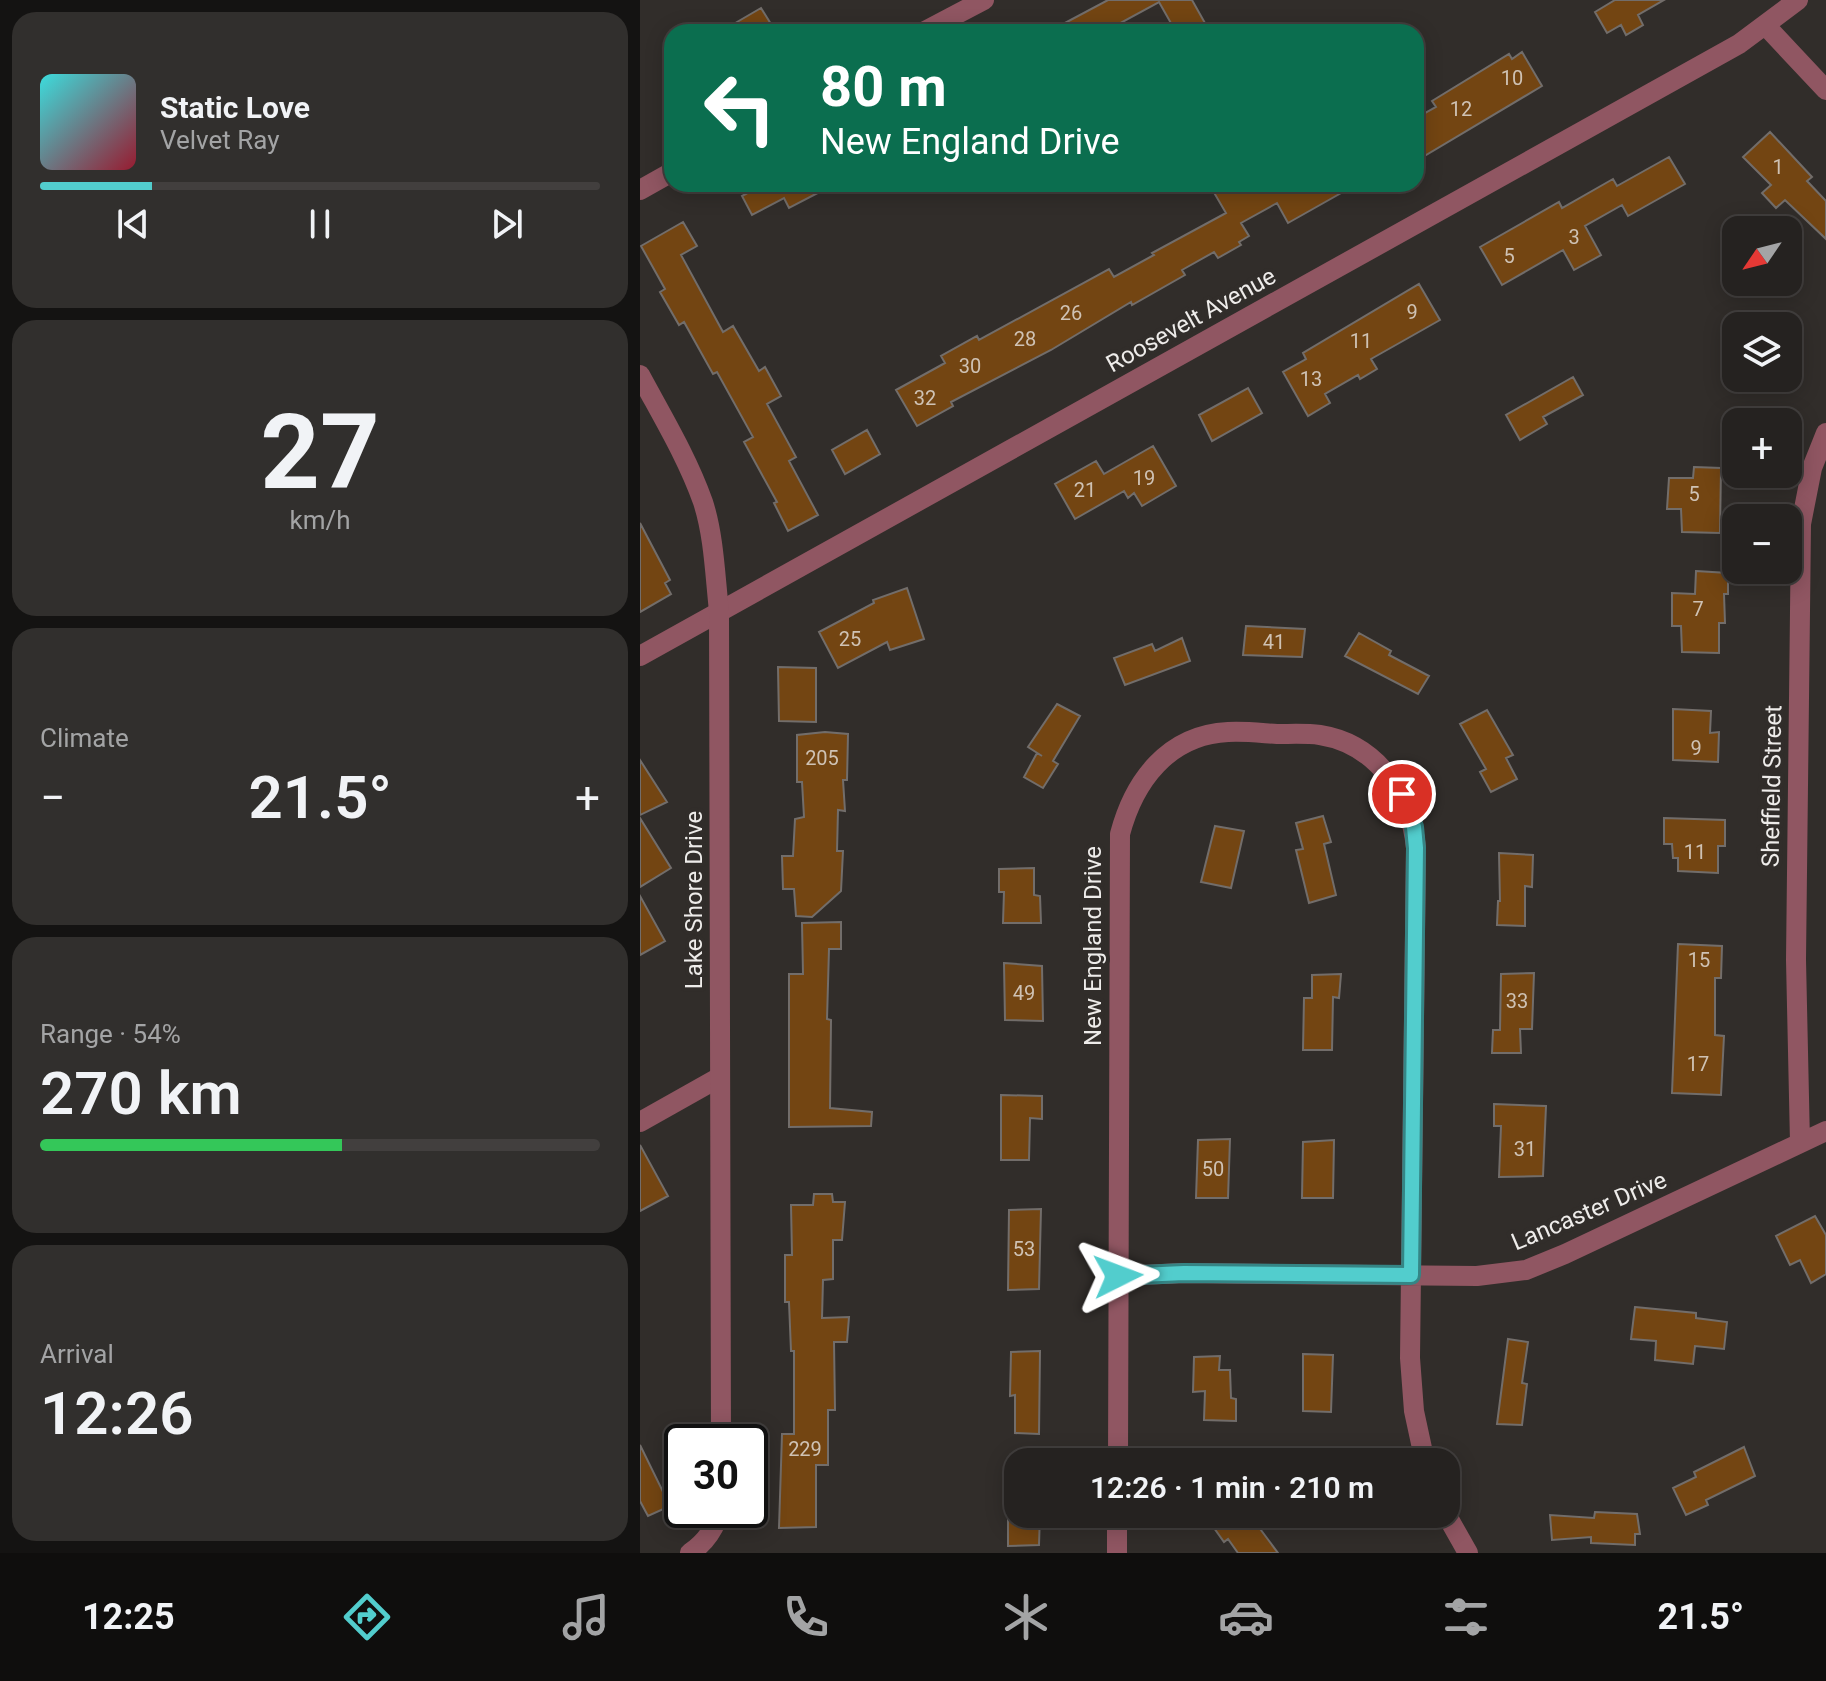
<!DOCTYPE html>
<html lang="en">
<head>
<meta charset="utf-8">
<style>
  body { margin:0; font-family:Roboto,sans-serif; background:#312f2d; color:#f1f3f6; height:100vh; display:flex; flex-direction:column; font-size:30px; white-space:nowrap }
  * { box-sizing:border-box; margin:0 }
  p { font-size:26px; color:#a3a4a5 }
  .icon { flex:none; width:44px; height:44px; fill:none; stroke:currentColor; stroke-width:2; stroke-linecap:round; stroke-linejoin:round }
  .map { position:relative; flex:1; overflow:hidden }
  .side { display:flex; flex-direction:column; gap:12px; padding:12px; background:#141312; width:640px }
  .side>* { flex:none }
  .top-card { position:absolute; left:24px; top:24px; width:760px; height:168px; border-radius:24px; box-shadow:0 4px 20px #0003,0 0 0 2px #423f3e; background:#0b6e4f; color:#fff; overflow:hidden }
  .needle { width:52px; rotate:235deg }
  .tools { position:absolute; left:1082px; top:216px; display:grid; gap:16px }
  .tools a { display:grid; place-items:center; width:80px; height:80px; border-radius:16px; background:#252220; box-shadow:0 4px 20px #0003,0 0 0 2px #423f3e; font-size:40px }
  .speed { position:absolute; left:24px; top:1424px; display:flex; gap:16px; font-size:40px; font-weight:700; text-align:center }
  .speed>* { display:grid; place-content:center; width:104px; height:104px; border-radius:50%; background:#252220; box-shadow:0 4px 20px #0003,0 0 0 2px #423f3e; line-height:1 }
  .speed .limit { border:4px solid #111; border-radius:12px; background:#fff; color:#111 }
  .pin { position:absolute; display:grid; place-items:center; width:68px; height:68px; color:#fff; margin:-34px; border:4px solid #fff; border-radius:50%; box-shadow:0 2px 8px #0007 }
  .me { position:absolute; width:88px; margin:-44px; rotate:87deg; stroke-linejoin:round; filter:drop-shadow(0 0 6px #0008) }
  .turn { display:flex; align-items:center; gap:28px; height:168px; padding:0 24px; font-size:36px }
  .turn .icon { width:104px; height:104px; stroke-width:2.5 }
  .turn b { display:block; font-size:56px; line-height:68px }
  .big { font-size:60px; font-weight:600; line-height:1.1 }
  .side .tile { flex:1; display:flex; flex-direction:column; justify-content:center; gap:12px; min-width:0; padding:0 28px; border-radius:24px; background:#312f2d }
  .side .dial { align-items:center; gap:0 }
  .dial b { font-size:104px; line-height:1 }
  .song { display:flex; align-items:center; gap:24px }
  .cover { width:96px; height:96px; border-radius:12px; background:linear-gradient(135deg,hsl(180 70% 55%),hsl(350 70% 35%)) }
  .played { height:8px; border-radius:4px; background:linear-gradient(90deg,#52cdcd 20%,#423f3e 20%) }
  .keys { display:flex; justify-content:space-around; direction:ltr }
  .heat { display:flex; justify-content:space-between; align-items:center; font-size:44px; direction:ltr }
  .charge { height:12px; border-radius:6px; background:linear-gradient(90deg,#34c759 54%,#423f3e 0) }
  .trip { position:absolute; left:364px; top:1448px; width:456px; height:80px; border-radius:24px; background:#252220; box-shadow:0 4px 20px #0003,0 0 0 2px #423f3e; font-weight:600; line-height:80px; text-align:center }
  .tabs { display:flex; height:128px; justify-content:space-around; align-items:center; background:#0f0e0d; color:#a3a4a5 }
  .tabs .icon { width:56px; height:56px }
  .tabs .active { color:#52cdcd }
  .tabs b { font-size:36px; color:#f1f3f6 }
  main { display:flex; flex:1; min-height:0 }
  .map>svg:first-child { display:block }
</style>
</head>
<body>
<main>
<section class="side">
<div class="tile">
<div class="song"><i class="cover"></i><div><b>Static Love</b><p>Velvet Ray</p></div></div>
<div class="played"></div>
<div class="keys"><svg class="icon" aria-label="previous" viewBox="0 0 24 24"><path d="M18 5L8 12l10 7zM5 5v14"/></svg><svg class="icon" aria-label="pause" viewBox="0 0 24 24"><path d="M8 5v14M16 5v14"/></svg><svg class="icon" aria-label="next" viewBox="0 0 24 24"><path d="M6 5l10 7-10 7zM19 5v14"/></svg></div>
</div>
<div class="tile dial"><b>27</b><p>km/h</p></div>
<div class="tile"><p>Climate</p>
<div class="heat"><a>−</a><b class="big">21.5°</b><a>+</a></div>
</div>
<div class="tile"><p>Range · 54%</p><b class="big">270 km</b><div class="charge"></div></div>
<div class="tile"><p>Arrival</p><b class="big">12:26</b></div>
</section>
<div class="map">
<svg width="1186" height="1553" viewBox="0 0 1186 1553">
  <rect width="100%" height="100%" fill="#312d2a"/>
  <path fill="#734512" stroke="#726d6a" stroke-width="2" d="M 468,0 L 552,0 L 570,32 L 536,32 L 519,2 L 464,32 L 408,32 Z
    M 975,0 L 1024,0 L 998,15 L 1003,25 L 986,35 L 981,25 L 967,33 L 955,12 Z
    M 121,8 L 136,32 L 80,32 Z
    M 882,52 L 902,86 L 776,161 L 776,118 L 796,107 L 792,101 L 869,54 L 872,59 Z
    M 1130,132 L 1172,177 L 1167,181 L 1186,201 L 1186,239 L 1145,200 L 1136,208 L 1122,193 L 1131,185 L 1103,157 Z
    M 1029,157 L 1045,184 L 988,216 L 982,205 L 945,226 L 961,255 L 934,270 L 923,250 L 862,285 L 840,247 L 919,202 L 922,208 L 973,179 L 977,186 Z
    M 124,184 L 195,184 L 149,208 L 144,198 L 112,215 L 102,196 Z
    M 569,184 L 717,184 L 648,223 L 637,203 L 601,223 L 609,236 L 599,242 L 601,245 L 578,258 L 574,252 L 542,270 L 545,275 L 492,305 L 491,302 L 411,350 L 311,402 L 313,406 L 277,426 L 256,390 L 305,363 L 301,356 L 337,336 L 339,340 L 469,269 L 474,277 L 514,255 L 512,253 L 586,213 Z
    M 43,222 L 57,246 L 41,255 L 83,332 L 93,326 L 119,371 L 125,367 L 141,396 L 127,404 L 156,457 L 149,461 L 178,515 L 148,531 L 134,503 L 137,502 L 104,442 L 113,437 L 77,372 L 73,374 L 44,322 L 39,325 L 20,292 L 25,289 L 1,246 Z
    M 779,284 L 800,320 L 731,359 L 737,369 L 720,379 L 718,375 L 685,394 L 690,403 L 668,416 L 643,372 L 666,359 L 663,353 Z
    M 933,377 L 943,395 L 903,417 L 907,424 L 880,440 L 866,415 Z
    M 608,388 L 622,413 L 572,441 L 559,415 Z
    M 227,430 L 240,454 L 205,474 L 192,450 Z
    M 513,446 L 536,486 L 502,506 L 494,493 L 488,498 L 484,491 L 435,519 L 415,484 L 456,461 L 464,474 Z
    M 1054,467 L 1081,468 L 1080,533 L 1042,532 L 1041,509 L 1027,509 L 1029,478 L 1053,478 Z
    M 0,523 L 30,580 L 25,583 L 31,594 L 0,612 Z
    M 1056,571 L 1088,573 L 1088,594 L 1084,594 L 1085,623 L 1079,623 L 1079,653 L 1042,652 L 1041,626 L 1032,626 L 1032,593 L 1055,594 Z
    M 267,588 L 284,639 L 250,650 L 247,642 L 198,668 L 179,632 L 234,603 L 233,600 Z
    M 606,626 L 665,629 L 662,657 L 603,655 Z
    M 719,633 L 751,651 L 749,655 L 789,676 L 778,694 L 705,656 Z
    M 542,638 L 550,661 L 485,685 L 474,658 L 512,644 L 515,651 Z
    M 138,667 L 176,668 L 176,722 L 139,721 Z
    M 417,704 L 440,716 L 413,761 L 418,764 L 403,788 L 384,777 L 397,753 L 402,756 L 388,747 Z
    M 1033,709 L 1071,711 L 1070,733 L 1079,732 L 1078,762 L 1033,760 Z
    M 847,710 L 873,755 L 866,758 L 877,779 L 851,792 L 840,772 L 846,769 L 820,724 Z
    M 185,732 L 208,734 L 207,780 L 203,780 L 205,811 L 198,810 L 197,851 L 203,851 L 201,891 L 172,917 L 156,916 L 154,889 L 143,889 L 142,856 L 153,856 L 155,819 L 164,817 L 162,782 L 157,782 L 157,735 Z
    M 0,760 L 27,802 L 0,815 Z
    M 683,816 L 691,842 L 684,844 L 696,895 L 669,903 L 656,850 L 663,849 L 656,823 Z
    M 0,818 L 31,868 L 0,887 Z
    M 1024,818 L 1085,820 L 1085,846 L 1078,846 L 1078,873 L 1038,871 L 1038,858 L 1033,858 L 1032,844 L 1024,844 Z
    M 575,826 L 604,831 L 591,888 L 561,882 Z
    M 859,853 L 893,855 L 892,887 L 885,886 L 885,926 L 857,925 L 858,901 L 860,901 Z
    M 394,868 L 394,895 L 400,896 L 401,923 L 363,923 L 364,892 L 359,892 L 359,869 Z
    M 0,896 L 25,941 L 0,955 Z
    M 201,922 L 201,949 L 189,949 L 187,1019 L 191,1020 L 190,1108 L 232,1112 L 231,1126 L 149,1127 L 149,974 L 163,974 L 162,923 Z
    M 1038,944 L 1082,946 L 1081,978 L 1075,978 L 1075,1035 L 1084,1036 L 1081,1095 L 1032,1093 Z
    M 364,963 L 402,966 L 403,1021 L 365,1020 Z
    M 894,973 L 892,1029 L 880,1029 L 881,1053 L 852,1053 L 853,1030 L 860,1030 L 861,974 Z
    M 701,974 L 699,998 L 693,997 L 692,1050 L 663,1050 L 664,998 L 672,998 L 672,975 Z
    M 361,1095 L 402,1096 L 402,1119 L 390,1118 L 389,1160 L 361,1160 Z
    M 854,1104 L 906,1106 L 903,1176 L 859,1177 L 861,1126 L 854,1126 Z
    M 590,1139 L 588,1198 L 556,1198 L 558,1140 Z
    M 694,1140 L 693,1198 L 662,1198 L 663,1142 Z
    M 0,1145 L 28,1196 L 0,1211 Z
    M 174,1194 L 192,1194 L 193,1202 L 205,1202 L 202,1240 L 193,1240 L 193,1279 L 183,1280 L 182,1318 L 209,1317 L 207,1342 L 194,1342 L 195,1410 L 188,1410 L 188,1465 L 176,1465 L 176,1527 L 139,1528 L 142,1434 L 154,1434 L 154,1351 L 151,1351 L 149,1302 L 145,1302 L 145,1255 L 152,1255 L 151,1205 L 173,1205 Z
    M 401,1209 L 399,1289 L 368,1290 L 369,1210 Z
    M 1175,1216 L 1186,1235 L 1186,1274 L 1171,1283 L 1160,1260 L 1150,1265 L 1136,1236 Z
    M 995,1307 L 1056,1313 L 1056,1318 L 1087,1322 L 1084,1349 L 1055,1346 L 1053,1364 L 1015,1360 L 1016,1341 L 991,1339 Z
    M 868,1339 L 888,1342 L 882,1383 L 887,1384 L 882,1425 L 857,1424 Z
    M 400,1351 L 399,1434 L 375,1433 L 375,1395 L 370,1396 L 371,1352 Z
    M 663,1354 L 693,1355 L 691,1412 L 663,1411 Z
    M 580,1356 L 579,1370 L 590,1370 L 591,1398 L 596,1399 L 596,1421 L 564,1420 L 565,1391 L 553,1392 L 554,1357 Z
    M 0,1445 L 30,1506 L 8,1516 L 0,1501 Z
    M 1104,1447 L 1115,1476 L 1066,1500 L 1068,1505 L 1046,1515 L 1033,1488 L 1056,1477 L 1054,1472 Z
    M 955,1512 L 997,1514 L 1000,1534 L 995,1534 L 995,1545 L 951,1543 L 951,1537 L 912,1540 L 910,1515 L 954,1518 Z
    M 368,1514 L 400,1514 L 399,1545 L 368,1546 Z
    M 564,1514 L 609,1514 L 638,1553 L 598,1553 L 588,1539 L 584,1542 Z"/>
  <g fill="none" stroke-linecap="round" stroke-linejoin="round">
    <path stroke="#905662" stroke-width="20" d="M 1125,25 L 1186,90
      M 283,32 L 344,0
      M 0,190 L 32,172
      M 0,656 L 1099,44 L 1158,0
      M 0,1122 L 80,1077
      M 1160,1143 L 1156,960 L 1161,524 L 1172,468 L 1186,433
      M 478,1276 L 544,1273 L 837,1276 L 886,1270 L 925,1254 L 1186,1131
      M 478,1462 L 480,834 C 494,781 528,735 588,732 C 604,731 621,733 637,734 C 651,734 666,733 680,735 C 737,744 771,795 776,848 L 770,1358 L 774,1411 L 785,1462
      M 806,1514 L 828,1553
      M 477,1553 L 477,1514"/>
    <path stroke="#905662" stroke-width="20" d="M 0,375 C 22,416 47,457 63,502 C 74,536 75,575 79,611 L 81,1442
      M 50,1553 C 66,1542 75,1529 80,1510"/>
  </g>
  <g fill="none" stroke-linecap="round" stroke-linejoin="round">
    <defs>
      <path id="route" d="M 478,1276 L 544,1273 L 771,1275 L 776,848 L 774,827 L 762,794"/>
    </defs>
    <use href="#route" stroke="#358585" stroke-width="20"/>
    <use href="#route" stroke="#52cdcd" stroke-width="14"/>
  </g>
  <g text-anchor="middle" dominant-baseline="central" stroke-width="8" stroke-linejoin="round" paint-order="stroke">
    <g font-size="20" fill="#cfc2b4">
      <text x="872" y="78">10</text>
      <text x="821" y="109">12</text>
      <text x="1138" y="167">1</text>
      <text x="934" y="237">3</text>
      <text x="869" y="256">5</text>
      <text x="772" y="312">9</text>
      <text x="431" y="313">26</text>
      <text x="385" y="339">28</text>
      <text x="721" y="341">11</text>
      <text x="330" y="366">30</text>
      <text x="671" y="379">13</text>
      <text x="285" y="398">32</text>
      <text x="504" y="478">19</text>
      <text x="445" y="490">21</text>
      <text x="1054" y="494">5</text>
      <text x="1058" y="609">7</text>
      <text x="210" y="639">25</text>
      <text x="634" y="642">41</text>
      <text x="1056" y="748">9</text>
      <text x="182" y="758">205</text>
      <text x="1055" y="852">11</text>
      <text x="1059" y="960">15</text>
      <text x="384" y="993">49</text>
      <text x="877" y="1001">33</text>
      <text x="1058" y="1064">17</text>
      <text x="885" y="1149">31</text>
      <text x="573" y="1169">50</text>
      <text x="384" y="1249">53</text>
      <text x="165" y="1449">229</text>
    </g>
    <g font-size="24" fill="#eeecea" stroke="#312d2a">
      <text transform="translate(551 320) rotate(-29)">Roosevelt Avenue</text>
      <text transform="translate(1132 786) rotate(-89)">Sheffield Street</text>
      <text transform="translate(54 900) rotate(-90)">Lake Shore Drive</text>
      <text transform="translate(453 946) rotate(-90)">New England Drive</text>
      <text transform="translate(949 1211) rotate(-23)">Lancaster Drive</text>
    </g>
  </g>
</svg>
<div class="tools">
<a><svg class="needle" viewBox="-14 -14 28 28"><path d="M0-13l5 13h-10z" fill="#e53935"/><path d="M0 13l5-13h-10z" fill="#a3a4a5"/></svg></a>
<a><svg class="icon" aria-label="layers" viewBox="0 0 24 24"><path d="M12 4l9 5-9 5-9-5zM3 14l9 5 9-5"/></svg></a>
<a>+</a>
<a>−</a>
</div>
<div class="speed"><div class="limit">30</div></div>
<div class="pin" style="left:762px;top:794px;background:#d93025"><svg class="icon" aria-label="arrive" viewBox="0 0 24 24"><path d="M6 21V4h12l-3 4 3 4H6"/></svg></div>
<svg class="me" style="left:478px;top:1276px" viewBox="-20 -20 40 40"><path d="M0-17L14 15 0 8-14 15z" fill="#52cdcd" stroke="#fff" stroke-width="4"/></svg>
<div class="trip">12:26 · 1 min · 210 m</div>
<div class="top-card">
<div class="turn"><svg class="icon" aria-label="left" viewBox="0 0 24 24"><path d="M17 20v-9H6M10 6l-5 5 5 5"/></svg><div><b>80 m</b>New England Drive</div></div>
</div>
</div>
</main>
<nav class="tabs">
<b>12:25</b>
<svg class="icon active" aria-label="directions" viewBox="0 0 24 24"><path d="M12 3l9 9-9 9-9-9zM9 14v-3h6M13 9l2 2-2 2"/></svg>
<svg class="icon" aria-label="music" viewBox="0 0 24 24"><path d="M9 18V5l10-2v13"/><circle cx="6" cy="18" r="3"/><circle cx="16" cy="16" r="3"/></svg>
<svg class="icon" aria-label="phone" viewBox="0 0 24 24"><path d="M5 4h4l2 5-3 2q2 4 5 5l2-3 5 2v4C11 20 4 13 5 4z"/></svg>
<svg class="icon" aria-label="climate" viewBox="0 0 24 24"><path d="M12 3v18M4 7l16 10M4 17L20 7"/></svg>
<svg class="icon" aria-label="car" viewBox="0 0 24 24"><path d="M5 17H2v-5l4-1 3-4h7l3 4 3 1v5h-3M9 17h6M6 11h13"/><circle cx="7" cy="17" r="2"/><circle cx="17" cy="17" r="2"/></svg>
<svg class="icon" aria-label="filters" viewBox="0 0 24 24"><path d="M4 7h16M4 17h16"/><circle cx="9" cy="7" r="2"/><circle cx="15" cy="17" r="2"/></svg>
<b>21.5°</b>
</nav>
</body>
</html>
